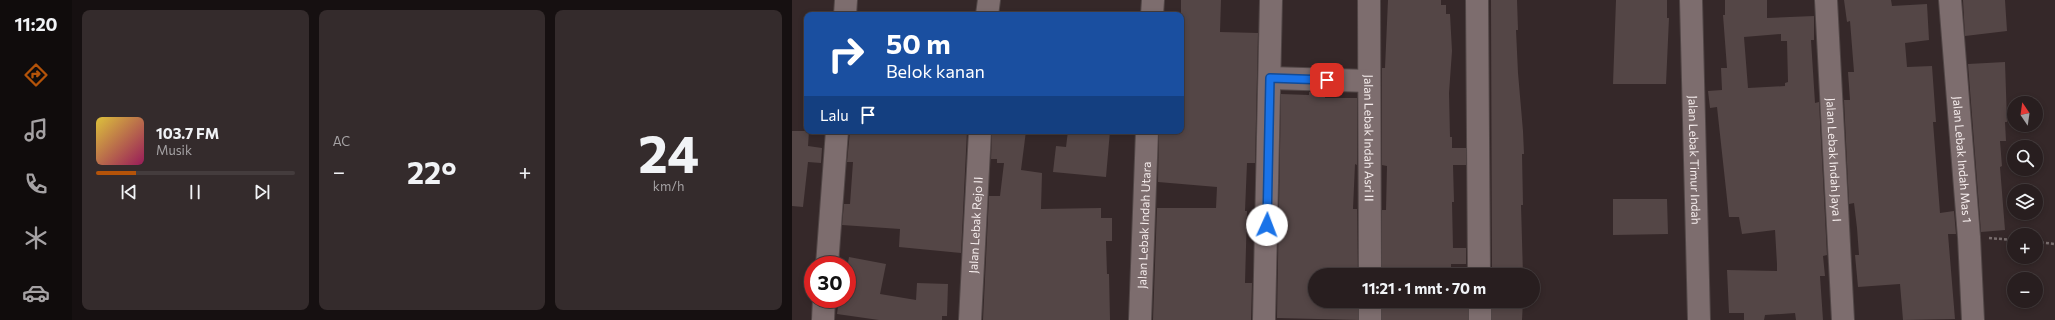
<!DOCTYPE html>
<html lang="id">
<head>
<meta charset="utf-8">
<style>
  body { margin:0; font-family:Commissioner,sans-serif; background:#342b2c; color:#f1f3f6; height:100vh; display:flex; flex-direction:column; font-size:15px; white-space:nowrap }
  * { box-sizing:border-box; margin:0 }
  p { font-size:13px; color:#a5a2a4 }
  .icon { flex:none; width:22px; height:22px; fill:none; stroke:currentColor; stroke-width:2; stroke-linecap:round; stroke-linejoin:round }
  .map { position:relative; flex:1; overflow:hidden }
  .drawer { display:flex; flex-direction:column; gap:10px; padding:10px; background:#161011; width:720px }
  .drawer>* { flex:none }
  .hud { position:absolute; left:12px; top:12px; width:380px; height:122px; border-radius:8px; box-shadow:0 2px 6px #0003,0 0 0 1px #443c3d; background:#1a4fa0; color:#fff; overflow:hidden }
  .needle { width:26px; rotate:347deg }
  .buttons { position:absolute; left:1215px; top:96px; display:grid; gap:8px }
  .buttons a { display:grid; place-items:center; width:36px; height:36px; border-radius:50%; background:#281e1f; box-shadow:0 2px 6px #0003,0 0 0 1px #443c3d; font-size:20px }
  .speed { position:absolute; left:12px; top:256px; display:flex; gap:8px; font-size:20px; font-weight:700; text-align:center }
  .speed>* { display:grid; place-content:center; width:52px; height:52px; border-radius:50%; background:#281e1f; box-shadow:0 2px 6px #0003,0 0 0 1px #443c3d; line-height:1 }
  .speed .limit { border:6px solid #d22; background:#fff; color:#111 }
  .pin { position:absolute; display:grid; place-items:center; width:34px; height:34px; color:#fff; margin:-17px; border-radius:8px; box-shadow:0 2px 6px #0006 }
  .me { position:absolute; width:44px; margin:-22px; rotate:2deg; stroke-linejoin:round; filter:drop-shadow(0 0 3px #0008) }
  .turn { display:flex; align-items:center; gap:14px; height:84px; padding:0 16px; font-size:18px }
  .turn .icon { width:52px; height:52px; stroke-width:2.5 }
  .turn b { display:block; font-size:28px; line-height:34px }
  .then { display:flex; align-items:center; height:38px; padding:0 16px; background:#0003; gap:8px; font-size:15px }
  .big { font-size:30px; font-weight:700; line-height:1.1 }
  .drawer .card { flex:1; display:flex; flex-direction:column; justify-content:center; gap:6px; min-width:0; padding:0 14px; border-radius:8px; background:#342b2c }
  .drawer .dial { align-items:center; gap:0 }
  .dial b { font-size:52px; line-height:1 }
  .song { display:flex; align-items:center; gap:12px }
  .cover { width:48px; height:48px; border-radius:6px; background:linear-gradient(135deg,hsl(50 70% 55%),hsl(330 70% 35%)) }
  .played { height:4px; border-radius:2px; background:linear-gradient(90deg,#b45309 20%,#443c3d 20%) }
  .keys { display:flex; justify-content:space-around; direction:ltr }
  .heat { display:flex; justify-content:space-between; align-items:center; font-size:22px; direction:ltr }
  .drawer .tiles { flex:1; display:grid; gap:10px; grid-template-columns:repeat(3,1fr) }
  .trip { position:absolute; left:516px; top:268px; width:232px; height:40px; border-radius:20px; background:#281e1f; box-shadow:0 2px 6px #0003,0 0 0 1px #443c3d; font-weight:700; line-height:40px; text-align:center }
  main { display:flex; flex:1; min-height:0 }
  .dock { display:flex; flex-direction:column; width:72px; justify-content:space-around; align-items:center; background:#100c0c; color:#a5a2a4 }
  .dock .icon { width:28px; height:28px }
  .dock .selected { color:#b45309 }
  .dock b { font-size:18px; color:#f1f3f6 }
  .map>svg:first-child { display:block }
</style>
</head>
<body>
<main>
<nav class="dock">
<b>11:20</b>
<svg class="icon selected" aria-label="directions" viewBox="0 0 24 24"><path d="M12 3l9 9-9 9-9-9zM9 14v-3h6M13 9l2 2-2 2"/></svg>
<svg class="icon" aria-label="music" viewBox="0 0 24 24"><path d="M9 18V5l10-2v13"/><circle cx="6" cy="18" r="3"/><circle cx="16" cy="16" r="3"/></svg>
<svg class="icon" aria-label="phone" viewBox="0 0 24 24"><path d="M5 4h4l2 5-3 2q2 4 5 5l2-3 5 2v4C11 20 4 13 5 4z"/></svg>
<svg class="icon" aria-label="climate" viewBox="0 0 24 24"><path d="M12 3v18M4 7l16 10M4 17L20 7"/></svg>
<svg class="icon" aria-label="car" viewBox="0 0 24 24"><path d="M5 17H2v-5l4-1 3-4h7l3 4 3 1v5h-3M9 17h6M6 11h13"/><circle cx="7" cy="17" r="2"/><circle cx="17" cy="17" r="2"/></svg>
</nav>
<section class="drawer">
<div class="tiles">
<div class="card">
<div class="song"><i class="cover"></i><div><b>103.7 FM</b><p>Musik</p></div></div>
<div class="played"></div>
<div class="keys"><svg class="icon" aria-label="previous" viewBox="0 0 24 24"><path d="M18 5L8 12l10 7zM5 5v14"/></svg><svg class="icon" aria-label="pause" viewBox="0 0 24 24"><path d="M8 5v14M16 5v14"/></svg><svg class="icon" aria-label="next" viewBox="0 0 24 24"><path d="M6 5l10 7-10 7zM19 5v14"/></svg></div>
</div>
<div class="card"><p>AC</p>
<div class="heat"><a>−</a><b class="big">22°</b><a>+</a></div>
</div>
<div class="card dial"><b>24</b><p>km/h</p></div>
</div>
</section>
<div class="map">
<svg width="1263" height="320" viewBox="0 0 1263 320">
  <rect width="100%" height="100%" fill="#352829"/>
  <path fill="#544646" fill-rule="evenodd" d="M 389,0 L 429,0 L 428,32 L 466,33 L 463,163 L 455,163 L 453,211 L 455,211 L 453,283 L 460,283 L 459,320 L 361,320 L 365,208 L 424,208 L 425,187 L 366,182 L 367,131 L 389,131 Z
    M 596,0 L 649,0 L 649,5 L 654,5 L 654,14 L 658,14 L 660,51 L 657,93 L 658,137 L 660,137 L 660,148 L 674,148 L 674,165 L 661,165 L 662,202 L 660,202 L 661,248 L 674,248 L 674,264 L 659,264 L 659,275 L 590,275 L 590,210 L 594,210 L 595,166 L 590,165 L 590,68 L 593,68 Z
    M 699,0 L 725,0 L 726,30 L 724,30 L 726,73 L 731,131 L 732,154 L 730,154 L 731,205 L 729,205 L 731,275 L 700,275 Z
    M 824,0 L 875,0 L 875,18 L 877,18 L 874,84 L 821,84 Z
    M 933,0 L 975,0 L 975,18 L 1022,16 L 1022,40 L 1019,40 L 1023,103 L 1027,102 L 1035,255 L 1031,256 L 1033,276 L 1028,276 L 1031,320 L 1004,320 L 1003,313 L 973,315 L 972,320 L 952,320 L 952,313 L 937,313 L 935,270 L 985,271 L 985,264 L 983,230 L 950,234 L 947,217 L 937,217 L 925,107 L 918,108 L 916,91 L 930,90 L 929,68 L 935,68 L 931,15 L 933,15 ZM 989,34 L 989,41 L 995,41 L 996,82 L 993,83 L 993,86 L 956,88 L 952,37 Z
    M 1052,0 L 1099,0 L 1100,6 L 1135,4 L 1137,40 L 1113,43 L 1115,67 L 1140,66 L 1144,122 L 1141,122 L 1148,213 L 1162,211 L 1164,234 L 1156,234 L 1163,319 L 1111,320 L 1108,284 L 1066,287 L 1063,255 L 1067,255 L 1065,228 L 1062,203 L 1057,204 L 1052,100 L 1058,100 L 1056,72 L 1062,72 L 1058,21 L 1055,22 Z
    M 1171,0 L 1213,0 L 1215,31 L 1173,36 Z
    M 1213,62 L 1215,122 L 1213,122 L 1214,141 L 1208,141 L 1210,166 L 1208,167 L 1213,230 L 1189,232 L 1176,64 Z
    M 517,92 L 533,92 L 533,98 L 565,98 L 565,165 L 563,164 L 561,209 L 565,209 L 566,275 L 523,275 L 523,301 L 566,301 L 566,320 L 485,318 L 489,94 L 517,95 Z
    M 0,131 L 17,131 L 16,146 L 30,148 L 29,163 L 16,162 L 11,207 L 0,206 Z
    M 58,131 L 175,131 L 169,253 L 107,247 L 108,229 L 50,225 L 52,204 L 58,204 L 61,162 L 55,162 Z
    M 200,131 L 234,131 L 229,170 L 250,173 L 249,209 L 309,208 L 309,218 L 320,218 L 320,241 L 314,241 L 315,274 L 317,274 L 318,320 L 191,320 L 197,196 L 208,196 L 212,163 L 205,163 L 205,159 L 199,159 Z
    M 276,131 L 318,131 L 314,177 L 261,172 L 264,146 L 274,147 Z
    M 821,199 L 875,199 L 876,234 L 821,235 Z
    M 57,257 L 94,264 L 88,294 L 124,300 L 125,283 L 156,284 L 155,316 L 150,316 L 150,320 L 87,320 L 45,314 L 47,299 L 55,299 L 55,269 Z
    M 590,301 L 676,301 L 676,320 L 590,320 Z
    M 700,301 L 731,301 L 730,320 L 700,320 Z"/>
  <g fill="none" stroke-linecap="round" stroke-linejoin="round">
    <defs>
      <g id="minor">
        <path id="s1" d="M 577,0 L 578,275"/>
        <path d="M 685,0 L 687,275"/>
        <path id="s2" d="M 899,0 L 907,320"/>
        <path id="s3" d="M 1034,0 L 1051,320"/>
        <path id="s4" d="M 1158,0 L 1177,237 L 1181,320"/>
        <path d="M 53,15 L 54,0"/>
        <path d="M 195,15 L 197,0"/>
        <path d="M 360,15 L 361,0"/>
        <path d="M 478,78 L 577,81"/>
        <path d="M 35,265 L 45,131"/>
        <path d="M 578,301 L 578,320"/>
        <path d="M 688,301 L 688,320"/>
        <path d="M 31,320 L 32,299"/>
        <path id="s5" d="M 178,320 L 188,131"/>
        <path id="s6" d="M 348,320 L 355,131"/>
        <path d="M 472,320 L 479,0"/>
      </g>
    </defs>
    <use href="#minor" stroke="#514646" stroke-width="24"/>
    <path stroke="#776c6c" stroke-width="2.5" stroke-dasharray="3 2" stroke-linecap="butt" d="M 1197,238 L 1222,240
      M 1244,242 L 1263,244"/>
    <use href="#minor" stroke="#7d6d6e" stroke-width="22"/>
  </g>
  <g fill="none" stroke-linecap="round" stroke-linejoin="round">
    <defs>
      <path id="route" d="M 475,225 L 478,78 L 535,80"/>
    </defs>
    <use href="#route" stroke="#114b97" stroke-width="10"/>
    <use href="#route" stroke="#1a73e8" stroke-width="7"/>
  </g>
  <g text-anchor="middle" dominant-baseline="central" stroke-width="4" stroke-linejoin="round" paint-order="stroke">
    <g font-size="12" fill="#f5ecec" stroke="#2b1f1f">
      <text stroke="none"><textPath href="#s1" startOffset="138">Jalan Lebak Indah Asri II</textPath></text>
      <text stroke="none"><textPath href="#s2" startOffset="160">Jalan Lebak Timur Indah</textPath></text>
      <text stroke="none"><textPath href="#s3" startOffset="160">Jalan Lebak Indah Jaya I</textPath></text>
      <text stroke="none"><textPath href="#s4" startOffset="160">Jalan Lebak Indah Mas 1</textPath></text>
      <text stroke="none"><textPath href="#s5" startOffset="95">Jalan Lebak Rejo II</textPath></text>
      <text stroke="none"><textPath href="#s6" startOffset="95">Jalan Lebak Indah Utara</textPath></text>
    </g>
  </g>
</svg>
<div class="buttons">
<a><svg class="needle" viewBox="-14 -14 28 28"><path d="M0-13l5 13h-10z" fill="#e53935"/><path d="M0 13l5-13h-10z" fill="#a5a2a4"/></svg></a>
<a><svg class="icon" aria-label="search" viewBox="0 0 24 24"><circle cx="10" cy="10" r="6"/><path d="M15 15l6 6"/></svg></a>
<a><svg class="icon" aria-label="layers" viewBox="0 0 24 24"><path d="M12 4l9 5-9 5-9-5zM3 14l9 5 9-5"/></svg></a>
<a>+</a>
<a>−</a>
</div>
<div class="speed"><div class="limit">30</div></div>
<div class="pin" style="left:535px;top:80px;background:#d93025"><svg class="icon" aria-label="arrive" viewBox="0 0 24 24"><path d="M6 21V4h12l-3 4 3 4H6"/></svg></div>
<svg class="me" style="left:475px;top:225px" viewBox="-20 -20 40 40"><circle r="19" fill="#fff"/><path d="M0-13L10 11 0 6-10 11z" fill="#1a73e8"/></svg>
<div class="trip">11:21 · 1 mnt · 70 m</div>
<div class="hud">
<div class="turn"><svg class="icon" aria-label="right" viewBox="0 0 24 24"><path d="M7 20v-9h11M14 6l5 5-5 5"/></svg><div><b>50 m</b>Belok kanan</div></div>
<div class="then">Lalu<svg class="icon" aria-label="arrive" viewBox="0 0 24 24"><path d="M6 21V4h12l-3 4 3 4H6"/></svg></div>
</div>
</div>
</main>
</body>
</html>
